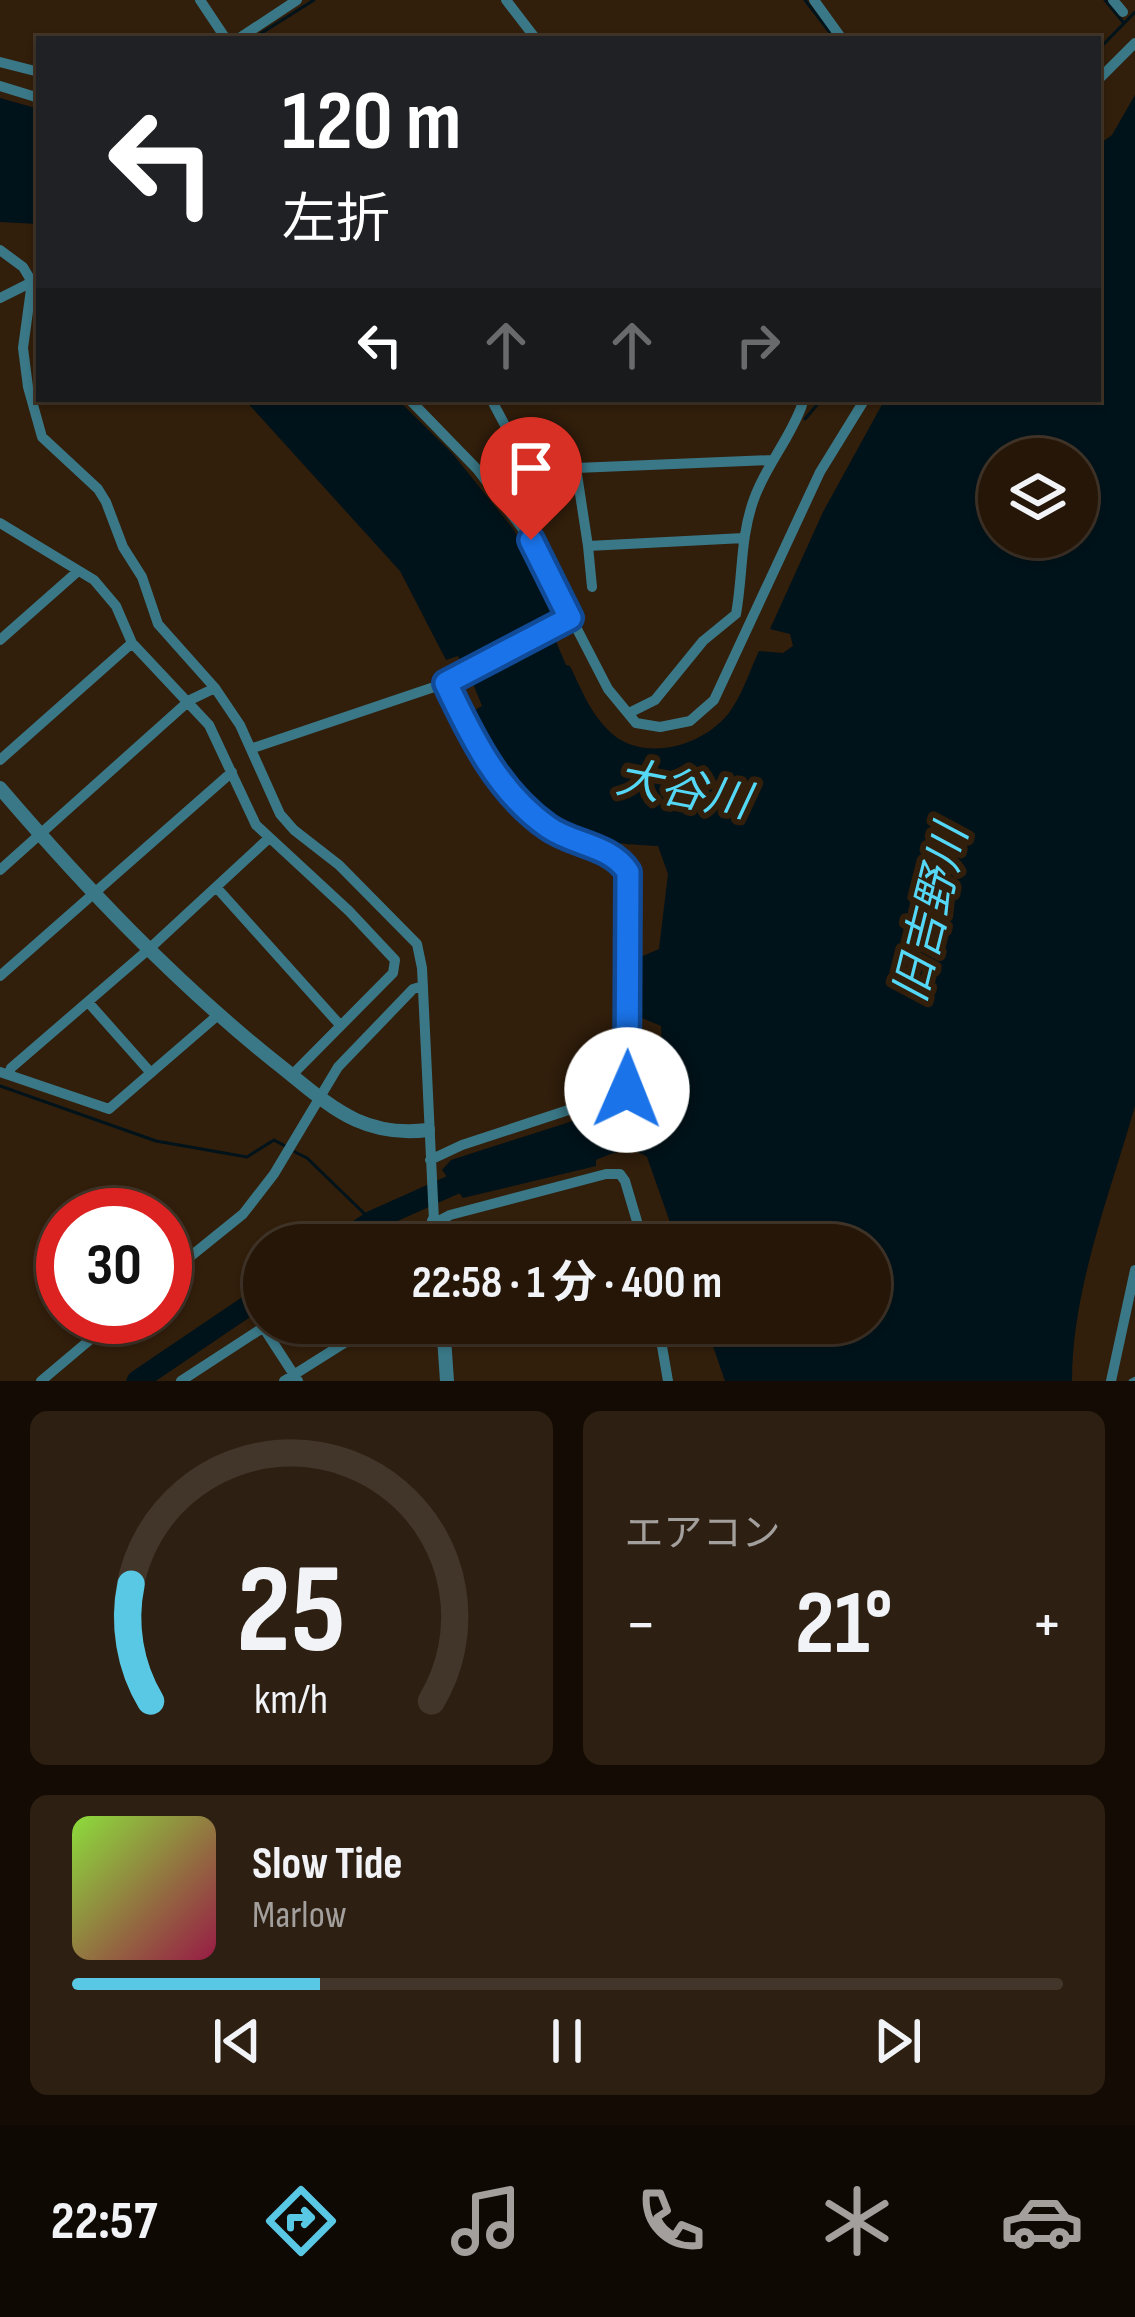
<!DOCTYPE html>
<html lang="ja">
<head>
<meta charset="utf-8">
<style>
  body { margin:0; font-family:"Sofia Sans Condensed","Noto Sans JP",sans-serif; background:#2d1f12; color:#f1f3f6; height:100vh; display:flex; flex-direction:column; font-size:45px; white-space:nowrap }
  * { box-sizing:border-box; margin:0 }
  p { font-size:39px; color:#a39f9c }
  .icon { flex:none; width:66px; height:66px; fill:none; stroke:currentColor; stroke-width:2; stroke-linecap:round; stroke-linejoin:round }
  .map { position:relative; height:1381px; overflow:hidden }
  .sheet { display:flex; flex-direction:column; gap:30px; padding:30px; background:#140c04; flex:1 }
  .sheet>* { flex:none }
  .guide { position:absolute; left:36px; top:36px; width:1065px; height:366px; border-radius:0px; box-shadow:0 3px 9px #0004,0 0 0 3px #423529; background:#202124; color:#fff; overflow:hidden }
  .fabs { position:absolute; left:978px; top:438px; display:grid; gap:24px }
  .fabs a { display:grid; place-items:center; width:120px; height:120px; border-radius:50%; background:#251608; box-shadow:0 3px 9px #0004,0 0 0 3px #423529; font-size:60px }
  .speed { position:absolute; left:36px; top:1188px; display:flex; gap:24px; font-size:60px; font-weight:700; text-align:center }
  .speed>* { display:grid; place-content:center; width:156px; height:156px; border-radius:50%; background:#251608; box-shadow:0 3px 9px #0004,0 0 0 3px #423529; line-height:1 }
  .speed .limit { border:18px solid #d22; background:#fff; color:#111 }
  .pin { position:absolute; display:grid; place-items:center; width:102px; height:102px; color:#fff; margin:-123px -51px; border-radius:50% 50% 50% 0; rotate:-45deg; box-shadow:0 0 12px #0007 }
  .pin .icon { rotate:45deg }
  .me { position:absolute; width:132px; margin:-66px; rotate:1deg; stroke-linejoin:round; filter:drop-shadow(0 0 9px #0008) }
  .turn { display:flex; align-items:center; gap:42px; height:252px; padding:0 48px; font-size:54px }
  .turn .icon { width:156px; height:156px; stroke-width:2.5 }
  .turn b { display:block; font-size:84px; line-height:102px }
  .lanes { display:flex; align-items:center; height:114px; padding:0 48px; background:#0003; justify-content:center; gap:60px; direction:ltr }
  .lanes .off { opacity:.35 }
  .big { font-size:90px; font-weight:700; line-height:1.1 }
  .sheet .card { flex:1; display:flex; flex-direction:column; justify-content:center; gap:18px; min-width:0; padding:0 42px; border-radius:18px; background:#2d1f12 }
  .sheet .dial { align-items:center; gap:0 }
  .dial svg { height:312px; overflow:visible; fill:none; stroke:#423529; stroke-width:7; stroke-linecap:round; text-anchor:middle }
  .dial text { fill:#f1f3f6; stroke:none }
  .song { display:flex; align-items:center; gap:36px }
  .cover { width:144px; height:144px; border-radius:18px; background:linear-gradient(135deg,hsl(90 70% 55%),hsl(340 70% 35%)) }
  .played { height:12px; border-radius:6px; background:linear-gradient(90deg,#59c8e4 25%,#423529 25%) }
  .keys { display:flex; justify-content:space-around; direction:ltr }
  .heat { display:flex; justify-content:space-between; align-items:center; font-size:66px; direction:ltr }
  .sheet .tiles { flex:1; display:grid; gap:30px; grid-template-columns:1fr 1fr }
  .card:last-child { grid-column:span 2 }
  .trip { position:absolute; left:243px; top:1224px; width:648px; height:120px; border-radius:60px; background:#251608; box-shadow:0 3px 9px #0004,0 0 0 3px #423529; font-weight:700; line-height:120px; text-align:center }
  .tabs { display:flex; height:192px; justify-content:space-around; align-items:center; background:#0f0903; color:#a39f9c }
  .tabs .icon { width:84px; height:84px }
  .tabs .active { color:#59c8e4 }
  .tabs b { font-size:54px; color:#f1f3f6 }
  .map>svg:first-child { display:block }
</style>
</head>
<body>
<div class="map">
<svg width="1135" height="1381" viewBox="0 0 1135 1381">
  <rect width="100%" height="100%" fill="#311e0b"/>
  <path fill="#00131a" fill-rule="evenodd" d="M 1135,95 L 1135,1106 C 1110,1194 1072,1289 1072,1381 L 725,1381 L 705,1323 L 870,1323 L 870,1245 L 678,1245 L 647,1157 C 630,1145 613,1153 596,1160 L 596,1166 L 463,1198 L 442,1170 L 451,1160 L 607,1110 L 610,1114 L 633,1099 C 634,1076 639,1055 662,1045 L 661,1026 L 637,1016 L 636,959 L 659,949 L 668,874 L 658,846 C 628,844 592,844 566,827 C 524,801 494,755 470,713 L 482,706 L 466,666 L 463,666 L 458,656 L 446,660 L 400,571 L 244,399 L 397,399 L 452,453 L 514,530 L 557,611 L 548,623 L 566,665 L 570,666 C 581,689 590,712 608,730 C 642,765 706,746 731,710 C 743,693 750,670 759,651 L 783,653 L 793,646 L 790,634 L 770,629 L 823,512 L 885,399 L 1098,399 L 1098,145 L 1112,135 ZM 999,459 L 1077,459 L 1077,537 L 999,537 Z
    M 0,98 L 39,109 L 39,224 L 0,222 Z"/>
  <g fill="none" stroke-linecap="round" stroke-linejoin="round">
    <path stroke="#00131a" stroke-width="3" d="M 805,0 L 835,39
      M 1105,0 L 1123,22
      M 252,39 L 314,0
      M 1098,50 L 1135,12
      M 805,419 L 822,399
      M 0,1086 L 156,1141 L 247,1157 L 274,1140 L 287,1147
      M 295,1152 L 307,1158 L 372,1221"/>
    <path stroke="#00131a" stroke-width="21" d="M 337,1245 L 372,1221 L 475,1175
      M 137,1381 L 264,1295"/>
    <path stroke="#3a7887" stroke-width="4.5" d="M 1131,1381 L 1135,1379"/>
    <path stroke="#3a7887" stroke-width="10" d="M 200,0 L 226,39
      M 506,0 L 536,39
      M 814,0 L 842,39
      M 1113,0 L 1123,12
      M 238,39 L 297,0
      M 0,62 L 39,72
      M 1098,80 L 1135,43
      M 0,86 L 39,98
      M 0,250 L 23,267 L 32,282 L 23,348 L 28,387 L 42,437 L 98,489 L 106,502 L 123,547 L 142,577 L 158,624 L 215,688 L 240,725 L 280,814 L 294,830 L 339,865 L 417,944 L 422,968 L 434,1221
      M 0,298 L 32,282
      M 409,399 L 477,469 L 531,540 L 608,689 L 636,723 L 660,727 L 690,721 L 714,700 L 820,472 L 865,399
      M 491,399 L 524,461 L 570,453 L 576,468
      M 0,523 L 94,580 L 116,606 L 132,643 L 209,725 L 256,825 L 349,911 L 395,960 L 393,973 L 292,1075
      M 588,546 L 576,468 L 773,460
      M 592,587 L 588,546 L 744,538
      M 0,640 L 77,572
      M 629,713 L 655,700 L 703,641 L 736,614 C 743,576 740,537 754,499 C 766,465 790,439 802,405 L 799,399
      M 253,748 L 446,683 L 570,618
      M 0,760 L 132,643
      M 0,870 L 190,700 L 215,688
      M 216,887 L 340,1025
      M 0,976 L 232,772
      M 88,1002 L 151,1073
      M 0,1072 L 109,1109 L 218,1015
      M 9,1074 L 11,1068 L 149,949 L 269,838
      M 430,1160 L 462,1145 L 614,1095 L 627,1090 L 628,1074 L 628,872 C 611,845 573,845 548,827 C 498,792 471,736 446,683
      M 394,1245 L 450,1215 L 606,1174 L 620,1174 L 625,1181 L 644,1245
      M 165,1277 L 243,1214 L 274,1174 L 338,1067 L 413,989 L 423,986
      M 658,1323 L 668,1381
      M 263,1327 L 298,1381
      M 41,1381 L 117,1317
      M 181,1381 L 270,1323
      M 284,1381 L 376,1323
      M 1111,1381 L 1135,1270"/>
    <path stroke="#3a7887" stroke-width="14" d="M 0,788 C 84,886 173,980 274,1061 C 300,1081 326,1106 356,1120 C 378,1130 404,1133 428,1130
      M 434,1221 L 437,1245
      M 443,1323 L 447,1381"/>
  </g>
  <g fill="none" stroke-linecap="round" stroke-linejoin="round">
    <defs>
      <path id="route" d="M 531,540 L 570,618 L 446,683 C 471,736 498,792 548,827 C 573,845 611,845 628,872 L 627,1090"/>
    </defs>
    <use href="#route" stroke="#114b97" stroke-width="30"/>
    <use href="#route" stroke="#1a73e8" stroke-width="21"/>
  </g>
  <g text-anchor="middle" dominant-baseline="central" stroke-width="12" stroke-linejoin="round" paint-order="stroke">
    <g font-size="45" font-style="italic" fill="#55d7f6" stroke="#311e0b">
      <text transform="translate(683 791) rotate(11)">大谷川</text>
      <text transform="translate(932 914) rotate(-76)">旧吉野川</text>
    </g>
  </g>
</svg>
<div class="fabs">
<a><svg class="icon" aria-label="layers" viewBox="0 0 24 24"><path d="M12 4l9 5-9 5-9-5zM3 14l9 5 9-5"/></svg></a>
</div>
<div class="speed"><div class="limit">30</div></div>
<div class="pin" style="left:531px;top:540px;background:#d93025"><svg class="icon" aria-label="arrive" viewBox="0 0 24 24"><path d="M6 21V4h12l-3 4 3 4H6"/></svg></div>
<svg class="me" style="left:627px;top:1090px" viewBox="-20 -20 40 40"><circle r="19" fill="#fff"/><path d="M0-13L10 11 0 6-10 11z" fill="#1a73e8"/></svg>
<div class="trip">22:58 · 1 分 · 400 m</div>
<div class="guide">
<div class="turn"><svg class="icon" aria-label="left" viewBox="0 0 24 24"><path d="M17 20v-9H6M10 6l-5 5 5 5"/></svg><div><b>120 m</b>左折</div></div>
<div class="lanes"><svg class="icon" aria-label="left" viewBox="0 0 24 24"><path d="M17 20v-9H6M10 6l-5 5 5 5"/></svg><svg class="icon off" aria-label="ahead" viewBox="0 0 24 24"><path d="M12 20V5M6 11l6-6 6 6"/></svg><svg class="icon off" aria-label="ahead" viewBox="0 0 24 24"><path d="M12 20V5M6 11l6-6 6 6"/></svg><svg class="icon off" aria-label="right" viewBox="0 0 24 24"><path d="M7 20v-9h11M14 6l5 5-5 5"/></svg></div>
</div>
</div>
<section class="sheet">
<div class="tiles">
<div class="card dial"><svg viewBox="0 0 100 80">
<path d="M14 69A42 42 0 1 1 86 69"/>
<path d="M14 69A42 42 0 0 1 9 39" stroke="#59c8e4"/>
<text x="50" y="56" font-size="32" font-weight="700">25</text>
<text x="50" y="72" font-size="11">km/h</text>
</svg></div>
<div class="card"><p>エアコン</p>
<div class="heat"><a>−</a><b class="big">21°</b><a>+</a></div>
</div>
<div class="card">
<div class="song"><i class="cover"></i><div><b>Slow Tide</b><p>Marlow</p></div></div>
<div class="played"></div>
<div class="keys"><svg class="icon" aria-label="previous" viewBox="0 0 24 24"><path d="M18 5L8 12l10 7zM5 5v14"/></svg><svg class="icon" aria-label="pause" viewBox="0 0 24 24"><path d="M8 5v14M16 5v14"/></svg><svg class="icon" aria-label="next" viewBox="0 0 24 24"><path d="M6 5l10 7-10 7zM19 5v14"/></svg></div>
</div>
</div>
</section>
<nav class="tabs">
<b>22:57</b>
<svg class="icon active" aria-label="directions" viewBox="0 0 24 24"><path d="M12 3l9 9-9 9-9-9zM9 14v-3h6M13 9l2 2-2 2"/></svg>
<svg class="icon" aria-label="music" viewBox="0 0 24 24"><path d="M9 18V5l10-2v13"/><circle cx="6" cy="18" r="3"/><circle cx="16" cy="16" r="3"/></svg>
<svg class="icon" aria-label="phone" viewBox="0 0 24 24"><path d="M5 4h4l2 5-3 2q2 4 5 5l2-3 5 2v4C11 20 4 13 5 4z"/></svg>
<svg class="icon" aria-label="climate" viewBox="0 0 24 24"><path d="M12 3v18M4 7l16 10M4 17L20 7"/></svg>
<svg class="icon" aria-label="car" viewBox="0 0 24 24"><path d="M5 17H2v-5l4-1 3-4h7l3 4 3 1v5h-3M9 17h6M6 11h13"/><circle cx="7" cy="17" r="2"/><circle cx="17" cy="17" r="2"/></svg>
</nav>
</body>
</html>
